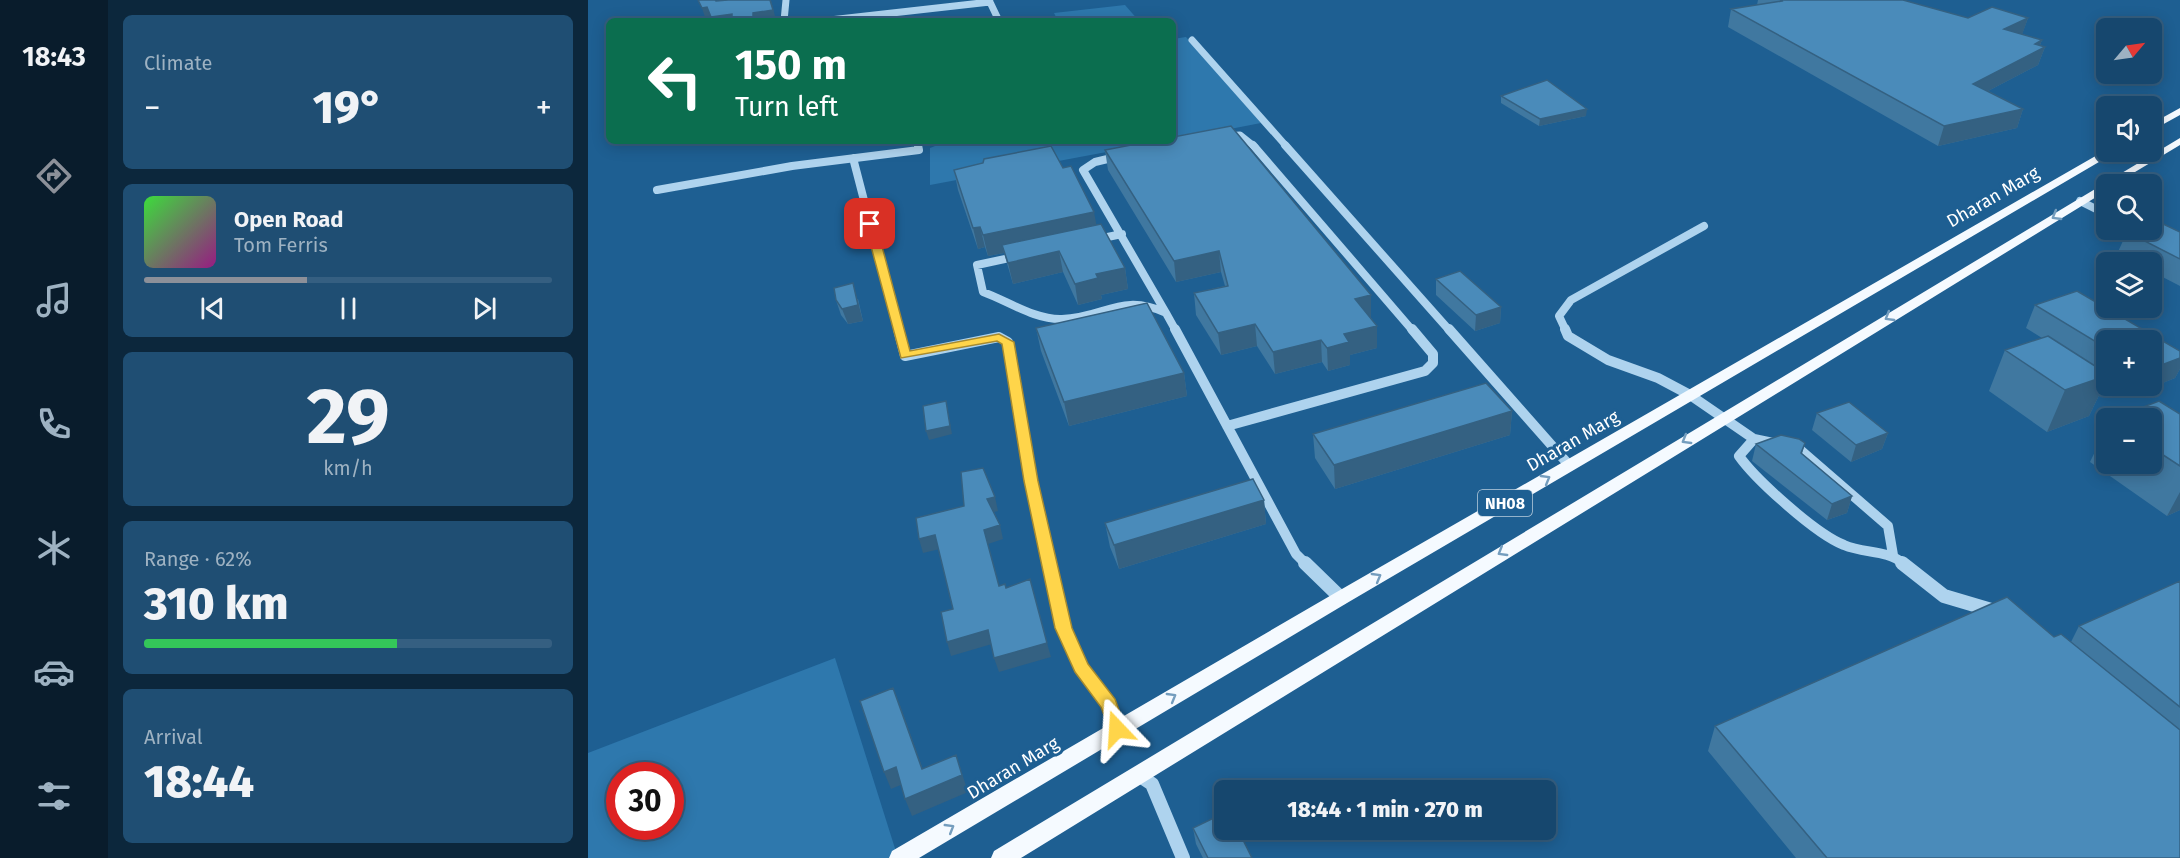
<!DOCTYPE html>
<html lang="en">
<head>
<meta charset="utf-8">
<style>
  body { margin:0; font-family:"Fira Sans",sans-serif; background:#1f4e73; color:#f1f3f6; height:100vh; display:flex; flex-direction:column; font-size:22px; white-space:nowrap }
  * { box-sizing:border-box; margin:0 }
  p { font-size:20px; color:#9eb2c2 }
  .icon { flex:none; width:33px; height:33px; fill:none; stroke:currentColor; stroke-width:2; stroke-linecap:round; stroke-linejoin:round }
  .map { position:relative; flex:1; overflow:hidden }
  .sheet { display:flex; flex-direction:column; gap:15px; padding:15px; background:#0c273c; width:480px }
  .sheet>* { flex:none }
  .banner { position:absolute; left:18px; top:18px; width:570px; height:126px; border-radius:9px; box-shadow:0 3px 15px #0003,0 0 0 2px #355f81; background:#0b6e4f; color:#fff; overflow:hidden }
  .needle { width:39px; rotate:61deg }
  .buttons { position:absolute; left:1508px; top:18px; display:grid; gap:12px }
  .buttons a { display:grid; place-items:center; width:66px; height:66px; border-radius:9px; background:#16476e; box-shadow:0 3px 15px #0003,0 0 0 2px #355f81; font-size:30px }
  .speed { position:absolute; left:18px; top:762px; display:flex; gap:12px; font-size:30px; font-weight:700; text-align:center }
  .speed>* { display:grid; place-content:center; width:78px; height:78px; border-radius:50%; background:#16476e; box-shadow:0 3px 15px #0003,0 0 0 2px #355f81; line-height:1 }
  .speed .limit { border:9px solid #d22; background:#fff; color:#111 }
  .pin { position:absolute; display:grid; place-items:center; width:51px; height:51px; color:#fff; margin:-26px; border-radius:12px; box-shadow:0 3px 9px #0006 }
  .me { position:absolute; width:66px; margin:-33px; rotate:340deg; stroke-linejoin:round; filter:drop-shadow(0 0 4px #0008) }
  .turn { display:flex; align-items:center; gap:21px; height:126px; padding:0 30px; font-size:27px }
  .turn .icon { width:78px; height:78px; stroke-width:2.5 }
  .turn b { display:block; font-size:42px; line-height:51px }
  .big { font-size:45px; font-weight:800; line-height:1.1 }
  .sheet .widget { flex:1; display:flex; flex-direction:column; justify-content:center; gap:9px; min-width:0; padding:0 21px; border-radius:9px; background:#1f4e73 }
  .sheet .dial { align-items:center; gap:0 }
  .dial b { font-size:78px; line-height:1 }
  .song { display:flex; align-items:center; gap:18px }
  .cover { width:72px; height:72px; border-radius:9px; background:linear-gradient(135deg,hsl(120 70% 55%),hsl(310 70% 35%)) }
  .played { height:6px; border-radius:3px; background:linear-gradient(90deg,#8c9099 40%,#355f81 40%) }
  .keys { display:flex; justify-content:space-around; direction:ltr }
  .heat { display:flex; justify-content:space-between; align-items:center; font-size:33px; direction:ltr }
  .charge { height:9px; border-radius:4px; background:linear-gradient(90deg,#34c759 62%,#355f81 0) }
  .trip { position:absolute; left:626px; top:780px; width:342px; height:60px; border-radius:9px; background:#16476e; box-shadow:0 3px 15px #0003,0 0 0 2px #355f81; font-weight:800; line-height:60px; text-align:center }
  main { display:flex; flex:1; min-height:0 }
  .dock { display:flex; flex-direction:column; width:108px; justify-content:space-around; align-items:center; background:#091c2c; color:#9eb2c2 }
  .dock .icon { width:42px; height:42px }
  .dock .active { color:#8c9099 }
  .dock b { font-size:27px; color:#f1f3f6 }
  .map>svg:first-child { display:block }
</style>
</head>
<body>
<main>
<nav class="dock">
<b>18:43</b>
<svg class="icon active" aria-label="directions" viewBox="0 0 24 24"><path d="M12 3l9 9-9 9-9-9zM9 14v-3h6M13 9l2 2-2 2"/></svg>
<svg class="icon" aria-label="music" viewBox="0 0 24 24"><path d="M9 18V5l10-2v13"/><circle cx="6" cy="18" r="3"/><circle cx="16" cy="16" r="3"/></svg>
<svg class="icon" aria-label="phone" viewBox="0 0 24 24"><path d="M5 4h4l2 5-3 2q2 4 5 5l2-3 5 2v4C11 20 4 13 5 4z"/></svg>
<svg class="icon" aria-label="climate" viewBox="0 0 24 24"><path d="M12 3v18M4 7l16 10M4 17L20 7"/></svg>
<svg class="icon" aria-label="car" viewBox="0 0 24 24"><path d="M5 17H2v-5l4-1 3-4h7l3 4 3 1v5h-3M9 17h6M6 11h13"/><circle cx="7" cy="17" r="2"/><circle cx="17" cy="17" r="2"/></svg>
<svg class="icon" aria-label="filters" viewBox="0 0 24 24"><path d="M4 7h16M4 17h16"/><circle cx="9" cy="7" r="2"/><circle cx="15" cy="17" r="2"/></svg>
</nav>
<section class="sheet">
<div class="widget"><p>Climate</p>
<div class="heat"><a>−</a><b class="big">19°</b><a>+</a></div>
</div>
<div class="widget">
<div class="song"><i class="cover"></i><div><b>Open Road</b><p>Tom Ferris</p></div></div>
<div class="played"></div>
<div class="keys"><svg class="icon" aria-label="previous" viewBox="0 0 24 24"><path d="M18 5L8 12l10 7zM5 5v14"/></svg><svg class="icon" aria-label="pause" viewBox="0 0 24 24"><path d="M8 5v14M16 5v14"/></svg><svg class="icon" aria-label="next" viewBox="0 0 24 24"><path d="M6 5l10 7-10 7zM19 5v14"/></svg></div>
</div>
<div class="widget dial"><b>29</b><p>km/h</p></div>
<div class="widget"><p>Range · 62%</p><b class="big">310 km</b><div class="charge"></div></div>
<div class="widget"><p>Arrival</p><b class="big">18:44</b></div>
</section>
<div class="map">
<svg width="1592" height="858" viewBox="0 0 1592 858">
  <rect width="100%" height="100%" fill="#1e5f92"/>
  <path fill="#2e78ad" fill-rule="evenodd" d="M 537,5 L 551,21 L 470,21 L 466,13 Z
    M 598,37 L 673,123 L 585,140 L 585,39 Z
    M 360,141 L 577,141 L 342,185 L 342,148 Z
    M 247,658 L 310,858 L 0,858 L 0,753 ZM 32,776 L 82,776 L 82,826 L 32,826 Z"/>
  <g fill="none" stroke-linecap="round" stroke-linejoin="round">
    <path stroke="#aed3ee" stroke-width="7" d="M 401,0 L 411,21
      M 196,21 L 198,0
      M 233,21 L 402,2
      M 604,40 L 699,147
      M 636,136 L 652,135 L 667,147
      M 329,141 L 330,147"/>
    <path stroke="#aed3ee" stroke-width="8" d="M 665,145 L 825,331
      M 697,145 L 862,331
      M 532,156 L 507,162 L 495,170 L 578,313
      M 265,158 L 310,331
      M 69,190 L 204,166 L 331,150 L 330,145
      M 1492,201 L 1518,214
      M 505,240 L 534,234
      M 431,256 L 389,265 L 395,292 C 420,301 447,320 474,319 C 517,318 533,292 578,313 L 588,331
      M 978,331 L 971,316 L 983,300 L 1116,226"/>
    <path stroke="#aed3ee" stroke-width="10" d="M 310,329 L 317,356 L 411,337 L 420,342 L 443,481 L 462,564
      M 587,329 L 708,554 L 718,564
      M 861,329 L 981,465
      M 977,329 L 980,336 L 1020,360 L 1070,378 L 1102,395 L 1166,439 L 1210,448 L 1300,526 L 1305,555
      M 639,426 L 837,371 L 845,363 L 845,354 L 824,329
      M 1166,439 L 1151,456 C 1168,480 1228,534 1256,545 C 1277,554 1298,549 1316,564"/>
    <path stroke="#aed3ee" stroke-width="14" d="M 461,563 L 476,628 L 493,667 L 521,704 L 529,729
      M 717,563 L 753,598
      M 1314,563 L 1356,596 L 1410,612
      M 549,774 L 564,784 L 595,858"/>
    <path fill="#f5faff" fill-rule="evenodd" d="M 1592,108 L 1592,115 L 1563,131 L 1563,124 Z
      M 1592,138 L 1592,145 L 1527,184 L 1518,184 L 1518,191 L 433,858 L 403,858 L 406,851 Z
      M 1518,150 L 1528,152 L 759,603 L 331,858 L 301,858 L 304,851 L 747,593 Z"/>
  </g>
  <path fill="#4078a0" d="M 1170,0 L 1315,0 L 1380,18 L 1440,18 L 1434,34 L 1454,40 L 1452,45 L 1457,47 L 1450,65 L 1400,91 L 1435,109 L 1429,128 L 1350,146 L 1140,27 L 1143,9 L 1169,5 Z
    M 913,96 L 998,116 L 951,126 L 913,103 Z
    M 517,150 L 783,317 L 782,317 L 789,326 L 789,348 L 762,355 L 762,365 L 740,371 L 734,362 L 687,374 L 669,346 L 633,355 L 608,315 L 606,293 L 637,286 L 633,272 L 588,282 L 520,170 Z
    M 475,168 L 508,225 L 537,268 L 540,289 L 513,295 L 514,299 L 490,305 L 475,272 L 425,284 L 416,253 L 400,256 L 397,247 L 390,249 L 370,190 L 366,170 Z
    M 1539,232 L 1592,232 L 1592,286 L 1563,271 L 1563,262 L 1547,262 L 1529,254 Z
    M 848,279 L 913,307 L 912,323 L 887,331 L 848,295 Z
    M 1489,291 L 1592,351 L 1592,369 L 1587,378 L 1545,395 L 1530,386 L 1563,386 L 1563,340 L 1518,340 L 1518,381 L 1501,416 L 1459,432 L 1401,391 L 1417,350 L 1454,338 L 1438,328 L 1447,305 Z
    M 270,299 L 275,321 L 260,324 L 253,315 L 248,300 Z
    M 448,328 L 596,373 L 599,396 L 481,426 L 453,351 Z
    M 924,411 L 922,435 L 747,489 L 727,458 L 725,434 Z
    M 1229,413 L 1300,433 L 1294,449 L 1263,462 L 1224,430 Z
    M 1592,414 L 1592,510 L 1579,516 L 1502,462 L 1518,429 L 1518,464 L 1563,464 L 1563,418 Z
    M 1217,443 L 1214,454 L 1264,496 L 1259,513 L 1239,520 L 1164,461 L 1168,444 Z
    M 676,500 L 678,524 L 531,569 L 522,547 L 517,523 Z
    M 1592,581 L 1592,858 L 1208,858 L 1120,751 L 1127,726 L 1466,637 L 1483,642 L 1491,626 Z
    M 605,828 L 664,858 L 615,858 L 608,844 Z"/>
  <path fill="#346182" d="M 183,0 L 188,20 L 180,21 L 165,21 L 165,13 Z
    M 119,7 L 122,16 L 117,17 L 114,8 Z
    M 144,14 L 147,21 L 124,21 L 123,17 Z
    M 1440,18 L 1434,35 L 1416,29 Z
    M 1454,40 L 1450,50 L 1457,47 L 1450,65 L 1379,102 L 1385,84 L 1447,44 Z
    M 999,109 L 998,116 L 951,126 L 952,119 Z
    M 1435,109 L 1429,128 L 1350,146 L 1356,126 Z
    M 506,212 L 510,233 L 414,245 L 416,253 L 400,256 L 395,235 Z
    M 392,227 L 397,247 L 390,249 L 385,228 Z
    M 471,251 L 475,272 L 425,284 L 420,263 Z
    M 631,251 L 633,272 L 588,282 L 586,261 Z
    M 537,268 L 540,289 L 513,295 L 514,299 L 490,305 L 487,284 L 508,274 Z
    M 265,283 L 275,321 L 260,324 L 254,309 Z
    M 783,295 L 783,317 L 768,321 L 767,299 Z
    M 913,307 L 912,323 L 887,331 L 888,315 Z
    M 667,324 L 669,346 L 633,355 L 630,333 Z
    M 789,326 L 789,348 L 762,355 L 762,365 L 740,371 L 739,348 L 756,334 Z
    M 733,340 L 734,362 L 687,374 L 685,352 Z
    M 1592,358 L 1592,369 L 1587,378 L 1545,395 L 1549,386 L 1563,386 L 1563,369 Z
    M 596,373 L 599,396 L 481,426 L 476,402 Z
    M 1518,376 L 1518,381 L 1501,416 L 1459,432 L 1477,390 Z
    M 358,401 L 364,434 L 341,440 L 338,431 Z
    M 924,411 L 922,435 L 747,489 L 746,465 Z
    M 1300,433 L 1294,449 L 1263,462 L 1268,445 Z
    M 1592,492 L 1592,510 L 1579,516 Z
    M 1264,496 L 1259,513 L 1239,520 L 1244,504 Z
    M 407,497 L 410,511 L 403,513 L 399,499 Z
    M 676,500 L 678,524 L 531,569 L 526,545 Z
    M 412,525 L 415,539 L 400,544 L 396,530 Z
    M 347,535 L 352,549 L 335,553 L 331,539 Z
    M 400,630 L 404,644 L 363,656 L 359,642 Z
    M 459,643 L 463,657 L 411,672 L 406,658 Z
    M 305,688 L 312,705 L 341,786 L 334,769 Z
    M 368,755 L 380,792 L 324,816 L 317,799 Z
    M 308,767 L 315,784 L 303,789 L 296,772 Z"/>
  <path fill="#4a8bba" stroke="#346182" stroke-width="1.5" d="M 110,0 L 127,0 L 128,1 L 140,0 L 182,0 L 185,10 L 165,13 L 165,21 L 144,21 L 144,14 L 123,17 L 119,7 L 114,8 Z
    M 1193,0 L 1315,0 L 1380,18 L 1404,7 L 1440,18 L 1416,29 L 1454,40 L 1447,44 L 1457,47 L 1385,84 L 1435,109 L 1356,126 L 1143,9 L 1194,1 Z
    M 959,80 L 999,109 L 952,119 L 913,96 Z
    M 643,126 L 783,295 L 767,299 L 789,326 L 756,334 L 761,342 L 739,348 L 733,340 L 685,352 L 667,324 L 630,333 L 606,293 L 640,286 L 631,251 L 586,261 L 517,150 L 564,141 L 585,141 L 585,137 Z
    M 463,146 L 475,168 L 483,166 L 506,212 L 395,235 L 392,227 L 385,228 L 366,170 L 395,163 L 396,159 Z
    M 1569,221 L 1592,232 L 1592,259 L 1539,232 L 1546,230 L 1563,230 L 1563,223 Z
    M 513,224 L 537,268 L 508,274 L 510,278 L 487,284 L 471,251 L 420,263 L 414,245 Z
    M 872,271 L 913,307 L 888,315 L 848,279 Z
    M 265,283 L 270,305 L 254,309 L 248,300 L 246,288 Z
    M 1489,291 L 1592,351 L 1592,358 L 1563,369 L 1563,340 L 1518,340 L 1518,348 L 1447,305 Z
    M 559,303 L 596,373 L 476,402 L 448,328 Z
    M 1460,336 L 1518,373 L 1518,376 L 1477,390 L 1417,350 Z
    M 898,383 L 924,411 L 746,465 L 725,434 Z
    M 358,401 L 362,426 L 338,431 L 335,406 Z
    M 1571,401 L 1592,414 L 1592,466 L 1563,447 L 1563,418 L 1526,418 Z
    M 1261,402 L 1300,433 L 1268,445 L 1229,413 Z
    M 1193,435 L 1211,439 L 1217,443 L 1213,453 L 1264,496 L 1244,504 L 1168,444 Z
    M 395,468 L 407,497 L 399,499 L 412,525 L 396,530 L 411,586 L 417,584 L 418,588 L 442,579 L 459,643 L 406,658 L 400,630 L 359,642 L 353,612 L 365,609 L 347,535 L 331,539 L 328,518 L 376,506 L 373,472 Z
    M 665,479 L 676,500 L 526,545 L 517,523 Z
    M 1592,581 L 1592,707 L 1491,626 Z
    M 1419,597 L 1466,637 L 1473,634 L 1592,730 L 1592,858 L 1239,858 L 1127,726 Z
    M 305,688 L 334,769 L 368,755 L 374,775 L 317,799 L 308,767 L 296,772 L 272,701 Z
    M 636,813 L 636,830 L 650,830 L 664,858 L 620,858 L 605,828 Z"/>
  <defs><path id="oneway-chevron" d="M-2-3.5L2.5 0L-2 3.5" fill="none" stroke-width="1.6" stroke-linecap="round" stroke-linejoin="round" transform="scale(1.5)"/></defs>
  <g stroke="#749dbe">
    <use href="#oneway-chevron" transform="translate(1468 216) rotate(149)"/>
    <use href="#oneway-chevron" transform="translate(1301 317) rotate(149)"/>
    <use href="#oneway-chevron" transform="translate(1098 440) rotate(149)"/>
    <use href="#oneway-chevron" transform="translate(958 479) rotate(-30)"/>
    <use href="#oneway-chevron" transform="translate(914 552) rotate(149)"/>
    <use href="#oneway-chevron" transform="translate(789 577) rotate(-30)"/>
    <use href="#oneway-chevron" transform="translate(584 697) rotate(-30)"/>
    <use href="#oneway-chevron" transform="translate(362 828) rotate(-31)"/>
  </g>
  <path fill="#ffd54a" stroke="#a68a30" stroke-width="1.5" d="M 282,221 L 288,224 L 322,351 L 411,334 L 426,342 L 450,481 L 484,628 L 500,664 L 527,699 L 538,729 L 535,734 L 529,737 L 523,734 L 513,707 L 487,672 L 467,628 L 436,481 L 414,344 L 409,341 L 313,358 L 277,224 Z"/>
  <g text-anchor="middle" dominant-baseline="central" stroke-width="6" stroke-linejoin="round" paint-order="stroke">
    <rect fill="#1e5f92" stroke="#bccfde" stroke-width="1.5" x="890" y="490" width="54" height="26" rx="4.5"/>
    <g font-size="16" font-weight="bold" fill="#fff">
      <text x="917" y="503">NH08</text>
    </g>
    <g font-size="18" fill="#fff" stroke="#1e5f92">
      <text transform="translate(1405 197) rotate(-30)">Dharan Marg</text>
      <text transform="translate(985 441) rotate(-30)">Dharan Marg</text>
      <text transform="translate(425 768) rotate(-31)">Dharan Marg</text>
    </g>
  </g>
</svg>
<div class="buttons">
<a><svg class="needle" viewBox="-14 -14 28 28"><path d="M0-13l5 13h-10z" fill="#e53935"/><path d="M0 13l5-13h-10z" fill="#9eb2c2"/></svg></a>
<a><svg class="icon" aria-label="sound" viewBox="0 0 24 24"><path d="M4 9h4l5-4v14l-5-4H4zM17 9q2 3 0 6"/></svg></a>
<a><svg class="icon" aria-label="search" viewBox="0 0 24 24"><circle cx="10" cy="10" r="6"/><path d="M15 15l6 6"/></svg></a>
<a><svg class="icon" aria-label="layers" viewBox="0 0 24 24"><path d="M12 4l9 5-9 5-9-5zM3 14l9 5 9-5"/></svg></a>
<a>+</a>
<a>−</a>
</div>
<div class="speed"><div class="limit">30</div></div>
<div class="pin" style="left:282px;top:224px;background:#d93025"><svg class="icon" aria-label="arrive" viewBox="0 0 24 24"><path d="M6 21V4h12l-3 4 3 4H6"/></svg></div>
<svg class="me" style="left:529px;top:729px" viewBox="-20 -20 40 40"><path d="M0-17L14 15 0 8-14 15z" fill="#ffd54a" stroke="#fff" stroke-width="4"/></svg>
<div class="trip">18:44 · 1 min · 270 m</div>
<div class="banner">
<div class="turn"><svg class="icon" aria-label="left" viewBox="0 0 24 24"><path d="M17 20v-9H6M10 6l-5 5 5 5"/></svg><div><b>150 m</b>Turn left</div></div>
</div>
</div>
</main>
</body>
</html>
